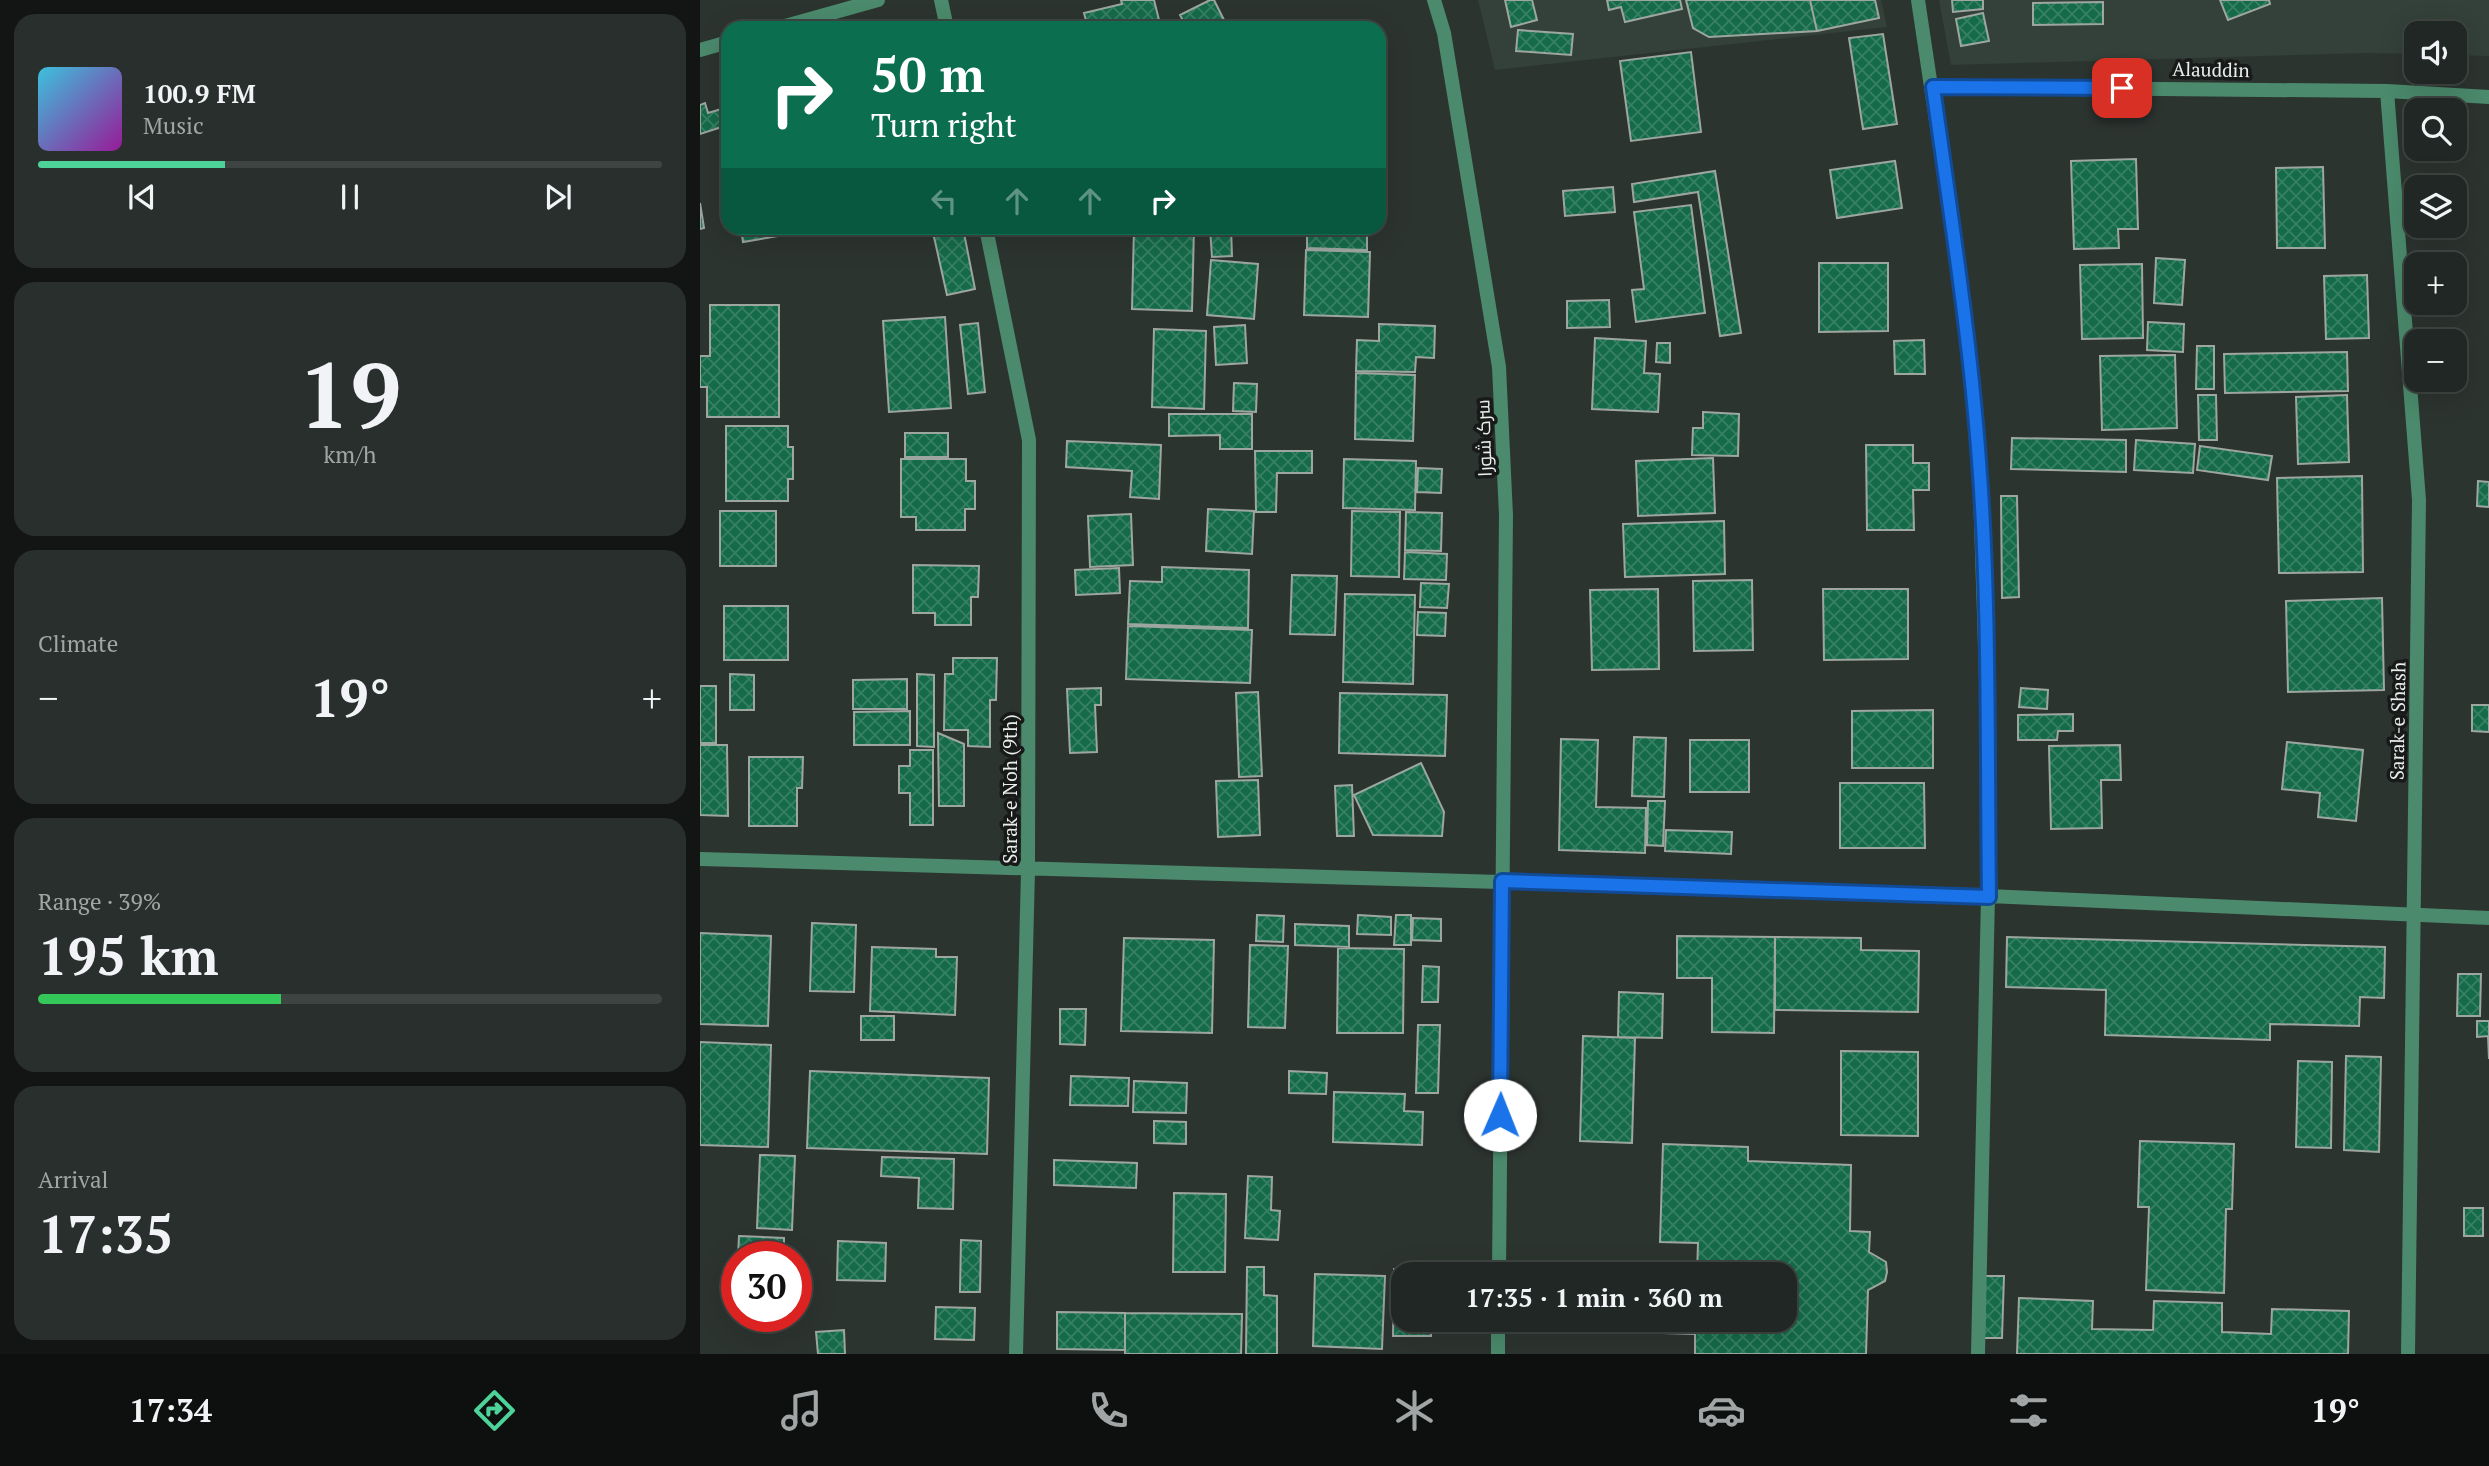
<!DOCTYPE html>
<html lang="en">
<head>
<meta charset="utf-8">
<style>
  body { margin:0; font-family:"PT Serif",Cairo,serif; background:#292f2c; color:#f1f3f6; height:100vh; display:flex; flex-direction:column; font-size:26px; white-space:nowrap }
  * { box-sizing:border-box; margin:0 }
  p { font-size:23px; color:#a2a5a6 }
  .icon { flex:none; width:38px; height:38px; fill:none; stroke:currentColor; stroke-width:2; stroke-linecap:round; stroke-linejoin:round }
  .map { position:relative; flex:1; overflow:hidden }
  .sheet { display:flex; flex-direction:column; gap:14px; padding:14px; background:#121514; width:700px }
  .sheet>* { flex:none }
  .guide { position:absolute; left:21px; top:21px; width:665px; height:214px; border-radius:21px; box-shadow:0 7px 28px #0002,0 0 0 2px #3e4441; background:#0b6e4f; color:#fff; overflow:hidden }
  .controls { position:absolute; left:1704px; top:21px; display:grid; gap:14px }
  .controls a { display:grid; place-items:center; width:63px; height:63px; border-radius:14px; background:#212724; box-shadow:0 7px 28px #0002,0 0 0 2px #3e4441; font-size:35px }
  .speed { position:absolute; left:21px; top:1241px; display:flex; gap:14px; font-size:35px; font-weight:700; text-align:center }
  .speed>* { display:grid; place-content:center; width:91px; height:91px; border-radius:50%; background:#212724; box-shadow:0 7px 28px #0002,0 0 0 2px #3e4441; line-height:1 }
  .speed .limit { border:10px solid #d22; background:#fff; color:#111 }
  .pin { position:absolute; display:grid; place-items:center; width:60px; height:60px; color:#fff; margin:-30px; border-radius:14px; box-shadow:0 4px 10px #0006 }
  .me { position:absolute; width:77px; margin:-38px; rotate:1deg; stroke-linejoin:round; filter:drop-shadow(0 0 5px #0008) }
  .turn { display:flex; align-items:center; gap:24px; height:147px; padding:0 35px; font-size:32px }
  .turn .icon { width:91px; height:91px; stroke-width:2.5 }
  .turn b { display:block; font-size:49px; line-height:60px }
  .lanes { display:flex; align-items:center; height:66px; padding:0 35px; background:#0003; justify-content:center; gap:35px; direction:ltr }
  .lanes .off { opacity:.35 }
  .big { font-size:52px; font-weight:800; line-height:1.1 }
  .sheet .card { flex:1; display:flex; flex-direction:column; justify-content:center; gap:10px; min-width:0; padding:0 24px; border-radius:21px; background:#292f2c }
  .sheet .dial { align-items:center; gap:0 }
  .dial b { font-size:91px; line-height:1 }
  .song { display:flex; align-items:center; gap:21px }
  .cover { width:84px; height:84px; border-radius:10px; background:linear-gradient(135deg,hsl(190 70% 55%),hsl(300 70% 35%)) }
  .played { height:7px; border-radius:4px; background:linear-gradient(90deg,#4dd39a 30%,#3e4441 30%) }
  .keys { display:flex; justify-content:space-around; direction:ltr }
  .heat { display:flex; justify-content:space-between; align-items:center; font-size:38px; direction:ltr }
  .charge { height:10px; border-radius:5px; background:linear-gradient(90deg,#34c759 39%,#3e4441 0) }
  .trip { position:absolute; left:691px; top:1262px; width:406px; height:70px; border-radius:21px; background:#212724; box-shadow:0 7px 28px #0002,0 0 0 2px #3e4441; font-weight:800; line-height:70px; text-align:center }
  .dock { display:flex; height:112px; justify-content:space-around; align-items:center; background:#0d100e; color:#a2a5a6 }
  .dock .icon { width:49px; height:49px }
  .dock .on { color:#4dd39a }
  .dock b { font-size:32px; color:#f1f3f6 }
  main { display:flex; flex:1; min-height:0 }
  .map>svg:first-child { display:block }
</style>
</head>
<body>
<main>
<section class="sheet">
<div class="card">
<div class="song"><i class="cover"></i><div><b>100.9 FM</b><p>Music</p></div></div>
<div class="played"></div>
<div class="keys"><svg class="icon" aria-label="previous" viewBox="0 0 24 24"><path d="M18 5L8 12l10 7zM5 5v14"/></svg><svg class="icon" aria-label="pause" viewBox="0 0 24 24"><path d="M8 5v14M16 5v14"/></svg><svg class="icon" aria-label="next" viewBox="0 0 24 24"><path d="M6 5l10 7-10 7zM19 5v14"/></svg></div>
</div>
<div class="card dial"><b>19</b><p>km/h</p></div>
<div class="card"><p>Climate</p>
<div class="heat"><a>−</a><b class="big">19°</b><a>+</a></div>
</div>
<div class="card"><p>Range · 39%</p><b class="big">195 km</b><div class="charge"></div></div>
<div class="card"><p>Arrival</p><b class="big">17:35</b></div>
</section>
<div class="map">
<svg width="1789" height="1354" viewBox="0 0 1789 1354">
  <defs>
    <pattern id="building-cross-hatch" width="8" height="8" patternUnits="userSpaceOnUse" patternTransform="scale(1.75)"><rect width="8" height="8" fill="#156a49"/><path d="M0 0l8 8M0 8l8-8" fill="none" stroke="#378063"/></pattern>
  </defs>
  <rect width="100%" height="100%" fill="#2c3430"/>
  <path fill="#33413a" d="M 778,0 L 1181,0 L 1187,27 L 795,70 Z
    M 1239,0 L 1789,0 L 1789,56 L 1755,55 L 1755,33 L 1717,33 L 1717,54 L 1666,53 L 1251,65 Z"/>
  <path fill="url(#building-cross-hatch)" stroke="#9da6a1" stroke-width="2" d="M 421,0 L 454,0 L 461,28 L 388,28 L 384,13 L 422,4 Z
    M 510,0 L 514,0 L 524,20 L 511,28 L 487,28 L 480,15 Z
    M 805,0 L 832,0 L 837,20 L 811,27 Z
    M 907,0 L 980,0 L 982,9 L 925,22 L 921,7 L 909,10 Z
    M 986,0 L 1110,0 L 1117,31 L 1009,37 L 993,28 Z
    M 1110,0 L 1175,0 L 1179,18 L 1117,31 Z
    M 1252,0 L 1283,0 L 1283,9 L 1253,12 Z
    M 1520,0 L 1569,0 L 1570,4 L 1528,20 Z
    M 1403,2 L 1403,24 L 1333,25 L 1333,3 Z
    M 1283,13 L 1289,41 L 1261,46 L 1256,19 Z
    M 645,24 L 646,28 L 615,28 Z
    M 818,30 L 873,34 L 871,55 L 816,51 Z
    M 1183,34 L 1197,124 L 1163,129 L 1149,38 Z
    M 991,52 L 1001,132 L 931,141 L 920,61 Z
    M 5,103 L 8,113 L 28,107 L 28,125 L 0,134 L 0,105 Z
    M 1436,159 L 1438,229 L 1418,229 L 1419,248 L 1374,249 L 1371,161 Z
    M 1195,161 L 1202,208 L 1137,218 L 1130,170 Z
    M 1623,167 L 1625,248 L 1577,248 L 1576,168 Z
    M 1015,171 L 1041,333 L 1020,336 L 998,192 L 934,202 L 932,184 Z
    M 913,187 L 915,212 L 865,216 L 863,191 Z
    M 0,203 L 4,228 L 0,229 Z
    M 991,205 L 1005,313 L 936,322 L 932,290 L 944,289 L 934,212 Z
    M 41,228 L 76,228 L 78,236 L 43,242 Z
    M 232,228 L 263,228 L 275,289 L 247,295 Z
    M 434,228 L 494,228 L 492,311 L 432,309 Z
    M 510,228 L 531,228 L 532,256 L 512,257 Z
    M 607,228 L 667,228 L 667,250 L 607,248 Z
    M 606,250 L 670,252 L 668,317 L 604,315 Z
    M 1456,258 L 1485,260 L 1482,305 L 1454,303 Z
    M 511,260 L 558,264 L 554,319 L 507,315 Z
    M 1119,263 L 1188,263 L 1188,331 L 1119,332 Z
    M 1442,264 L 1443,338 L 1382,339 L 1380,265 Z
    M 1667,275 L 1669,338 L 1626,339 L 1624,276 Z
    M 909,300 L 910,327 L 867,328 L 867,301 Z
    M 10,305 L 79,305 L 79,417 L 7,417 L 7,387 L 0,387 L 0,356 L 10,356 Z
    M 245,317 L 251,408 L 189,412 L 183,321 Z
    M 1448,322 L 1484,324 L 1483,352 L 1447,350 Z
    M 278,323 L 285,392 L 268,394 L 260,325 Z
    M 679,324 L 735,326 L 734,358 L 716,357 L 715,372 L 656,371 L 657,340 L 679,341 Z
    M 545,325 L 547,363 L 516,365 L 514,327 Z
    M 454,329 L 506,331 L 504,409 L 452,407 Z
    M 895,338 L 946,341 L 944,373 L 960,374 L 958,412 L 892,409 Z
    M 1224,340 L 1225,374 L 1195,374 L 1194,341 Z
    M 957,343 L 970,343 L 970,363 L 956,362 Z
    M 1497,346 L 1514,346 L 1514,389 L 1496,389 Z
    M 1647,352 L 1648,391 L 1525,393 L 1524,354 Z
    M 1475,355 L 1477,428 L 1402,430 L 1400,356 Z
    M 656,373 L 715,375 L 713,441 L 655,439 Z
    M 534,383 L 557,384 L 556,412 L 533,411 Z
    M 1498,395 L 1516,395 L 1517,440 L 1499,440 Z
    M 1647,395 L 1649,462 L 1598,464 L 1596,397 Z
    M 1003,412 L 1039,414 L 1038,456 L 992,455 L 993,428 L 1003,428 Z
    M 469,414 L 552,414 L 552,449 L 520,449 L 520,435 L 469,436 Z
    M 26,426 L 88,426 L 88,447 L 93,447 L 93,479 L 88,479 L 88,501 L 26,501 Z
    M 205,433 L 248,433 L 248,457 L 205,457 Z
    M 1312,438 L 1426,440 L 1426,472 L 1311,469 Z
    M 1436,440 L 1495,444 L 1493,473 L 1434,470 Z
    M 367,441 L 461,445 L 459,499 L 430,497 L 432,471 L 366,467 Z
    M 1166,445 L 1213,445 L 1213,463 L 1229,463 L 1229,490 L 1213,490 L 1214,530 L 1167,530 Z
    M 1500,446 L 1572,456 L 1568,480 L 1497,470 Z
    M 555,451 L 612,451 L 612,473 L 577,473 L 576,512 L 556,512 Z
    M 1013,458 L 1015,513 L 938,516 L 936,461 Z
    M 201,459 L 266,459 L 266,481 L 275,481 L 275,509 L 265,509 L 265,530 L 216,530 L 216,517 L 201,517 Z
    M 644,459 L 716,461 L 715,510 L 643,508 Z
    M 718,468 L 742,469 L 741,493 L 717,492 Z
    M 1662,476 L 1663,572 L 1579,573 L 1577,478 Z
    M 1778,481 L 1789,482 L 1789,507 L 1777,506 Z
    M 1301,496 L 1317,496 L 1319,597 L 1302,598 Z
    M 508,509 L 554,511 L 552,554 L 506,551 Z
    M 20,511 L 76,511 L 76,566 L 20,566 Z
    M 652,511 L 700,512 L 699,577 L 651,576 Z
    M 706,512 L 742,513 L 741,551 L 705,550 Z
    M 431,514 L 433,565 L 390,567 L 388,516 Z
    M 1024,521 L 1025,574 L 925,577 L 923,524 Z
    M 705,552 L 747,554 L 746,580 L 704,579 Z
    M 213,565 L 279,566 L 278,597 L 271,597 L 271,625 L 235,625 L 235,613 L 213,613 Z
    M 462,567 L 549,570 L 548,628 L 428,624 L 430,581 L 462,582 Z
    M 419,568 L 420,593 L 376,595 L 375,570 Z
    M 592,575 L 637,576 L 635,635 L 590,634 Z
    M 1052,580 L 1053,650 L 994,651 L 993,581 Z
    M 721,583 L 749,584 L 747,608 L 720,607 Z
    M 958,589 L 959,669 L 892,670 L 890,590 Z
    M 1123,589 L 1208,589 L 1208,659 L 1124,660 Z
    M 645,594 L 715,595 L 713,684 L 643,682 Z
    M 1682,598 L 1684,690 L 1588,692 L 1586,601 Z
    M 24,606 L 88,606 L 88,660 L 24,660 Z
    M 718,612 L 746,613 L 745,636 L 717,635 Z
    M 428,626 L 552,630 L 550,683 L 426,679 Z
    M 253,658 L 297,658 L 296,700 L 290,700 L 290,747 L 268,746 L 268,730 L 244,730 L 245,674 L 253,674 Z
    M 30,674 L 54,675 L 54,710 L 30,710 Z
    M 217,674 L 234,675 L 234,747 L 217,746 Z
    M 207,679 L 207,709 L 153,709 L 153,680 Z
    M 0,686 L 16,686 L 16,743 L 0,743 Z
    M 401,688 L 401,705 L 395,705 L 397,752 L 370,753 L 367,689 Z
    M 1321,688 L 1348,690 L 1347,709 L 1319,707 Z
    M 558,692 L 562,776 L 539,777 L 536,693 Z
    M 640,693 L 747,695 L 745,756 L 639,753 Z
    M 1772,705 L 1789,705 L 1789,732 L 1772,731 Z
    M 1233,710 L 1233,768 L 1152,768 L 1152,711 Z
    M 210,711 L 210,745 L 154,745 L 154,712 Z
    M 1373,714 L 1373,731 L 1358,731 L 1357,740 L 1318,740 L 1318,715 Z
    M 238,733 L 264,744 L 264,806 L 239,806 Z
    M 934,737 L 966,738 L 964,797 L 932,796 Z
    M 861,739 L 898,740 L 896,807 L 946,808 L 945,853 L 859,850 Z
    M 990,740 L 1049,740 L 1049,792 L 990,792 Z
    M 1587,742 L 1663,750 L 1656,821 L 1618,817 L 1620,793 L 1582,789 Z
    M 0,745 L 27,745 L 28,816 L 0,815 Z
    M 1420,745 L 1421,780 L 1401,780 L 1402,828 L 1351,829 L 1349,746 Z
    M 210,750 L 233,750 L 233,825 L 210,825 L 210,793 L 199,793 L 199,766 L 210,766 Z
    M 49,757 L 103,757 L 102,788 L 97,788 L 97,826 L 49,826 Z
    M 721,763 L 744,812 L 742,836 L 673,835 L 654,795 Z
    M 558,780 L 560,835 L 518,837 L 516,781 Z
    M 1140,783 L 1224,783 L 1225,848 L 1140,848 Z
    M 652,785 L 654,836 L 637,836 L 635,786 Z
    M 948,801 L 965,801 L 963,846 L 947,845 Z
    M 966,830 L 1032,832 L 1031,854 L 965,851 Z
    M 557,915 L 584,916 L 583,942 L 556,941 Z
    M 658,915 L 691,917 L 691,935 L 657,934 Z
    M 696,915 L 711,915 L 711,945 L 694,945 Z
    M 713,918 L 741,919 L 741,941 L 712,940 Z
    M 112,923 L 156,925 L 154,992 L 110,991 Z
    M 595,924 L 649,926 L 649,947 L 595,945 Z
    M 0,933 L 71,936 L 68,1026 L 0,1024 Z
    M 977,936 L 1075,937 L 1074,1033 L 1012,1032 L 1012,978 L 977,978 Z
    M 1075,937 L 1161,938 L 1161,950 L 1219,951 L 1218,1012 L 1075,1010 Z
    M 1307,937 L 1685,947 L 1684,998 L 1660,997 L 1659,1026 L 1570,1024 L 1570,1040 L 1405,1035 L 1406,990 L 1306,987 Z
    M 424,938 L 514,940 L 512,1033 L 421,1031 Z
    M 550,945 L 588,946 L 585,1028 L 548,1027 Z
    M 172,947 L 236,949 L 236,957 L 257,957 L 255,1015 L 170,1011 Z
    M 638,948 L 704,949 L 703,1033 L 637,1033 Z
    M 723,966 L 739,967 L 738,1002 L 722,1002 Z
    M 1758,974 L 1781,974 L 1780,1016 L 1757,1016 Z
    M 919,992 L 963,994 L 962,1038 L 918,1037 Z
    M 360,1009 L 386,1009 L 385,1045 L 360,1044 Z
    M 161,1016 L 194,1016 L 194,1040 L 161,1040 Z
    M 1777,1021 L 1789,1021 L 1789,1059 L 1788,1036 L 1777,1037 Z
    M 718,1025 L 740,1025 L 738,1093 L 716,1093 Z
    M 883,1036 L 935,1038 L 932,1143 L 880,1141 Z
    M 0,1042 L 71,1045 L 68,1147 L 0,1145 Z
    M 1141,1051 L 1218,1052 L 1218,1136 L 1141,1135 Z
    M 1646,1056 L 1681,1057 L 1679,1152 L 1644,1150 Z
    M 1598,1061 L 1632,1062 L 1631,1148 L 1596,1147 Z
    M 110,1071 L 289,1078 L 287,1154 L 107,1148 Z
    M 589,1071 L 627,1073 L 626,1094 L 589,1093 Z
    M 371,1076 L 429,1078 L 428,1106 L 370,1105 Z
    M 434,1081 L 487,1083 L 486,1113 L 433,1112 Z
    M 634,1092 L 705,1094 L 704,1111 L 723,1112 L 722,1145 L 633,1142 Z
    M 454,1121 L 486,1122 L 486,1144 L 454,1143 Z
    M 1440,1141 L 1534,1144 L 1532,1209 L 1526,1209 L 1524,1293 L 1446,1290 L 1449,1207 L 1438,1207 Z
    M 963,1144 L 1048,1147 L 1048,1161 L 1151,1165 L 1150,1231 L 1170,1232 L 1169,1252 L 1186,1262 L 1187,1272 L 1185,1281 L 1168,1290 L 1166,1354 L 995,1354 L 995,1334 L 963,1333 L 963,1320 L 1085,1320 L 1085,1274 L 997,1274 L 998,1243 L 960,1242 Z
    M 60,1155 L 95,1156 L 92,1230 L 57,1228 Z
    M 182,1157 L 254,1159 L 253,1209 L 218,1208 L 219,1178 L 181,1176 Z
    M 354,1160 L 437,1163 L 436,1188 L 354,1185 Z
    M 548,1176 L 572,1177 L 571,1210 L 580,1211 L 578,1240 L 545,1238 Z
    M 474,1193 L 526,1194 L 525,1272 L 473,1272 Z
    M 1764,1208 L 1783,1208 L 1783,1236 L 1764,1236 Z
    M 39,1236 L 84,1238 L 84,1256 L 38,1256 Z
    M 261,1240 L 281,1241 L 280,1292 L 260,1292 Z
    M 138,1241 L 186,1243 L 185,1281 L 137,1280 Z
    M 547,1267 L 564,1267 L 564,1295 L 577,1296 L 577,1354 L 546,1354 Z
    M 694,1269 L 731,1270 L 731,1274 L 704,1274 L 704,1320 L 731,1320 L 731,1336 L 693,1336 Z
    M 615,1274 L 685,1276 L 682,1349 L 613,1346 Z
    M 1285,1276 L 1304,1276 L 1302,1338 L 1284,1338 Z
    M 1319,1298 L 1393,1301 L 1392,1329 L 1453,1330 L 1454,1301 L 1522,1303 L 1522,1332 L 1571,1334 L 1572,1309 L 1649,1311 L 1648,1354 L 1317,1354 Z
    M 236,1307 L 275,1308 L 274,1340 L 235,1339 Z
    M 357,1312 L 425,1313 L 425,1350 L 357,1349 Z
    M 425,1313 L 542,1314 L 541,1354 L 425,1354 Z
    M 144,1330 L 145,1354 L 118,1354 L 116,1332 Z"/>
  <g fill="none" stroke-linecap="round" stroke-linejoin="round">
    <path stroke="#4b8a6c" stroke-width="14" d="M 241,0 L 247,28
      M 734,0 L 744,33 L 799,367 L 806,515 L 799,1274
      M 1218,0 L 1261,287 L 1279,461 L 1286,676 L 1288,896 L 1278,1354
      M 78,28 L 178,0
      M 0,50 L 28,42
      M 1233,87 L 1687,91 L 1789,97
      M 1687,91 L 1719,500 L 1708,1354
      M 286,228 L 329,440 L 328,871 L 316,1354
      M 0,859 L 1288,896 L 1789,918
      M 798,1354 L 798,1320"/>
  </g>
  <g fill="none" stroke-linecap="round" stroke-linejoin="round">
    <defs>
      <path id="route" d="M 800,1115 L 802,881 L 1289,897 C 1287,752 1290,606 1279,461 C 1270,336 1250,211 1233,87 L 1422,88"/>
    </defs>
    <use href="#route" stroke="#114b97" stroke-width="18"/>
    <use href="#route" stroke="#1a73e8" stroke-width="12"/>
  </g>
  <g text-anchor="middle" dominant-baseline="central" stroke-width="7" stroke-linejoin="round" paint-order="stroke">
    <g font-size="19" fill="#e9eeeb" stroke="#171a19">
      <text transform="translate(1511 69) rotate(1)">Alauddin</text>
      <text transform="translate(783 438) rotate(-92)">سرک شورا</text>
      <text transform="translate(1697 721) rotate(-89)">Sarak-e Shash</text>
      <text transform="translate(309 789) rotate(-90)">Sarak-e Noh (9th)</text>
    </g>
  </g>
</svg>
<div class="controls">
<a><svg class="icon" aria-label="sound" viewBox="0 0 24 24"><path d="M4 9h4l5-4v14l-5-4H4zM17 9q2 3 0 6"/></svg></a>
<a><svg class="icon" aria-label="search" viewBox="0 0 24 24"><circle cx="10" cy="10" r="6"/><path d="M15 15l6 6"/></svg></a>
<a><svg class="icon" aria-label="layers" viewBox="0 0 24 24"><path d="M12 4l9 5-9 5-9-5zM3 14l9 5 9-5"/></svg></a>
<a>+</a>
<a>−</a>
</div>
<div class="speed"><div class="limit">30</div></div>
<div class="pin" style="left:1422px;top:88px;background:#d93025"><svg class="icon" aria-label="arrive" viewBox="0 0 24 24"><path d="M6 21V4h12l-3 4 3 4H6"/></svg></div>
<svg class="me" style="left:800px;top:1115px" viewBox="-20 -20 40 40"><circle r="19" fill="#fff"/><path d="M0-13L10 11 0 6-10 11z" fill="#1a73e8"/></svg>
<div class="trip">17:35 · 1 min · 360 m</div>
<div class="guide">
<div class="turn"><svg class="icon" aria-label="right" viewBox="0 0 24 24"><path d="M7 20v-9h11M14 6l5 5-5 5"/></svg><div><b>50 m</b>Turn right</div></div>
<div class="lanes"><svg class="icon off" aria-label="left" viewBox="0 0 24 24"><path d="M17 20v-9H6M10 6l-5 5 5 5"/></svg><svg class="icon off" aria-label="ahead" viewBox="0 0 24 24"><path d="M12 20V5M6 11l6-6 6 6"/></svg><svg class="icon off" aria-label="ahead" viewBox="0 0 24 24"><path d="M12 20V5M6 11l6-6 6 6"/></svg><svg class="icon" aria-label="right" viewBox="0 0 24 24"><path d="M7 20v-9h11M14 6l5 5-5 5"/></svg></div>
</div>
</div>
</main>
<nav class="dock">
<b>17:34</b>
<svg class="icon on" aria-label="directions" viewBox="0 0 24 24"><path d="M12 3l9 9-9 9-9-9zM9 14v-3h6M13 9l2 2-2 2"/></svg>
<svg class="icon" aria-label="music" viewBox="0 0 24 24"><path d="M9 18V5l10-2v13"/><circle cx="6" cy="18" r="3"/><circle cx="16" cy="16" r="3"/></svg>
<svg class="icon" aria-label="phone" viewBox="0 0 24 24"><path d="M5 4h4l2 5-3 2q2 4 5 5l2-3 5 2v4C11 20 4 13 5 4z"/></svg>
<svg class="icon" aria-label="climate" viewBox="0 0 24 24"><path d="M12 3v18M4 7l16 10M4 17L20 7"/></svg>
<svg class="icon" aria-label="car" viewBox="0 0 24 24"><path d="M5 17H2v-5l4-1 3-4h7l3 4 3 1v5h-3M9 17h6M6 11h13"/><circle cx="7" cy="17" r="2"/><circle cx="17" cy="17" r="2"/></svg>
<svg class="icon" aria-label="filters" viewBox="0 0 24 24"><path d="M4 7h16M4 17h16"/><circle cx="9" cy="7" r="2"/><circle cx="15" cy="17" r="2"/></svg>
<b>19°</b>
</nav>
</body>
</html>
